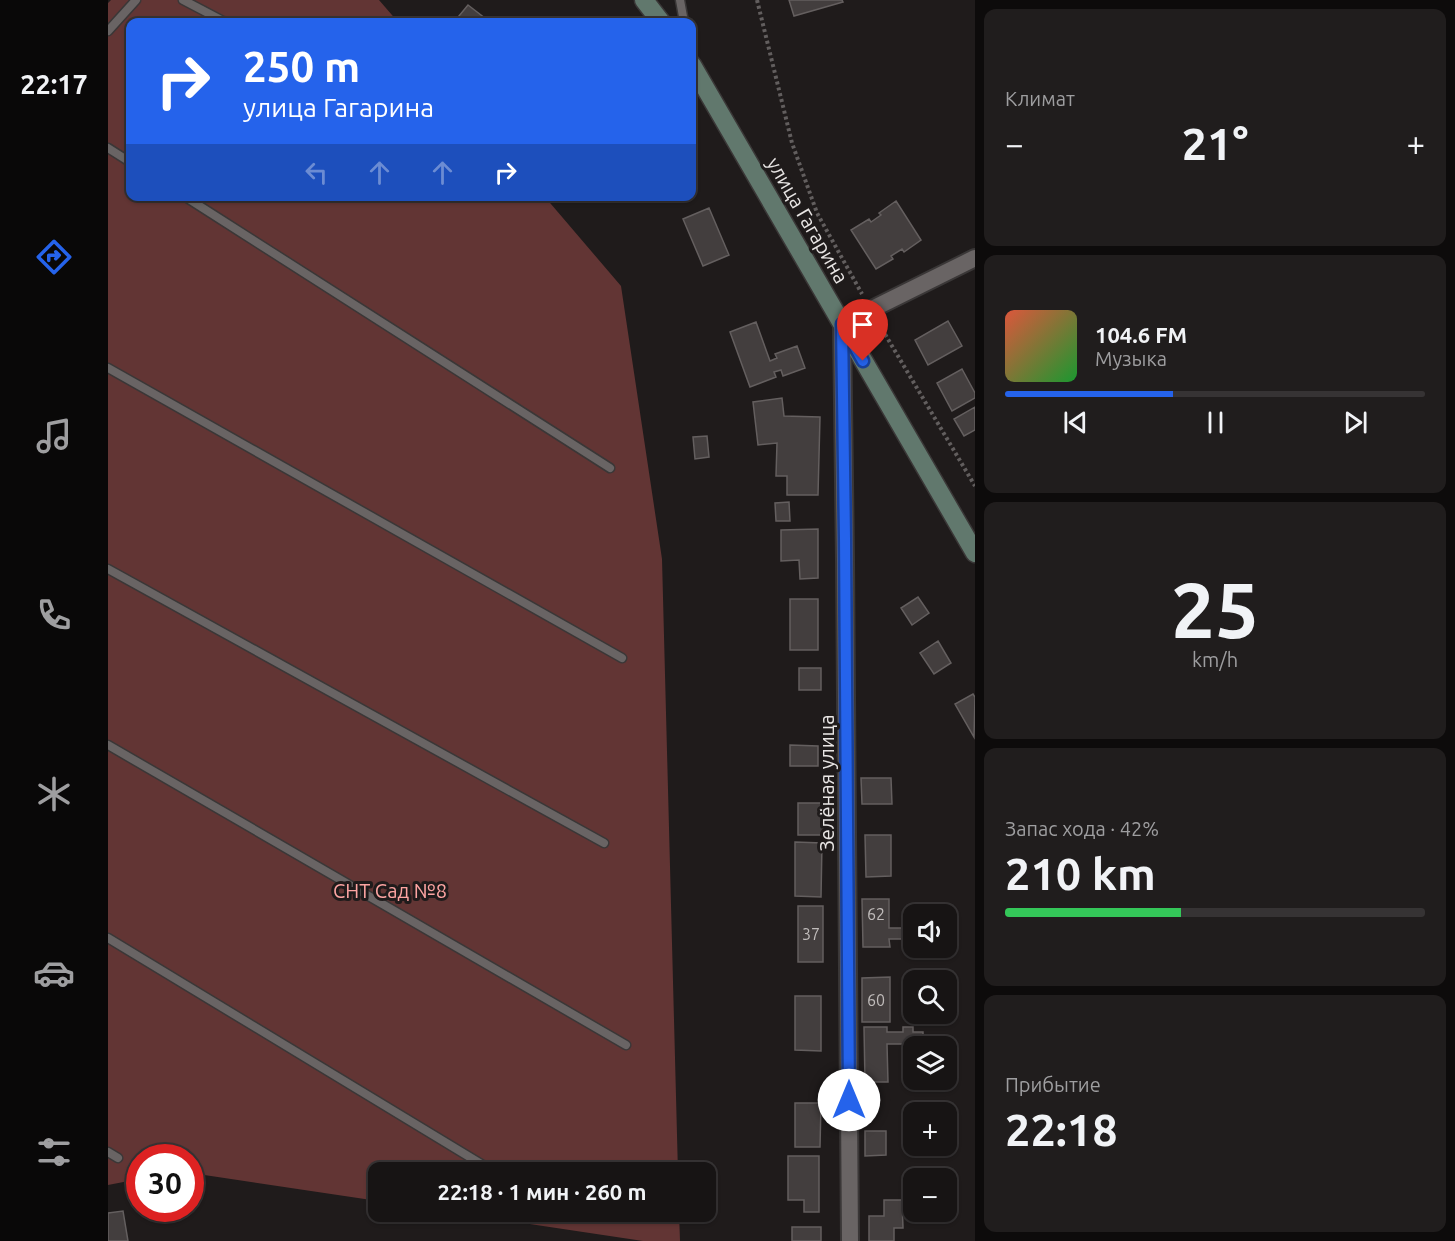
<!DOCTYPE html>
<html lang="ru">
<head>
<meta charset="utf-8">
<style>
  body { margin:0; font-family:Ubuntu,sans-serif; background:#201d1d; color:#f1f3f6; height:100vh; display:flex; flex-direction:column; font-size:22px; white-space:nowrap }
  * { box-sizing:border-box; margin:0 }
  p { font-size:20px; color:#9e9ea0 }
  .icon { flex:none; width:33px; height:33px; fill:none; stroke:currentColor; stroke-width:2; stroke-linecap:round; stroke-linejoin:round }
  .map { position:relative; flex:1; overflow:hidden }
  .drawer { display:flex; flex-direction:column; gap:9px; padding:9px; background:#0d0b0b; width:480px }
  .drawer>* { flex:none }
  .top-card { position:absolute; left:18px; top:18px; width:570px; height:183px; border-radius:12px; box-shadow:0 2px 4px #0004,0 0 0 2px #363334; background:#2563eb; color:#fff; overflow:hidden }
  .controls { position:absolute; left:795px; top:904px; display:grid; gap:12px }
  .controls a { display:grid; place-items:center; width:54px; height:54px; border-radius:12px; background:#171414; box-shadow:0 2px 4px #0004,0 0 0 2px #363334; font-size:30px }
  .speed { position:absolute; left:18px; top:1144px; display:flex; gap:12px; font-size:30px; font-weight:700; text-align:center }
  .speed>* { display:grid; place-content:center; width:78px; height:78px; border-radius:50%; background:#171414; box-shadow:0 2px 4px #0004,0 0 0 2px #363334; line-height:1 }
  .speed .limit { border:9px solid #d22; background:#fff; color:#111 }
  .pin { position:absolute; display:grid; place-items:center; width:51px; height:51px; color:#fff; margin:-62px -26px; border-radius:50% 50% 50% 0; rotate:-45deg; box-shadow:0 0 6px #0007 }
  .pin .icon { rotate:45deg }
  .me { position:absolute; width:66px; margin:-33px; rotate:0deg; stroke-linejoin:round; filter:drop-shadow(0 0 4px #0008) }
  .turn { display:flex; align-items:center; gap:21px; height:126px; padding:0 18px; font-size:27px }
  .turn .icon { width:78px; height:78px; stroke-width:2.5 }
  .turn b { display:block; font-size:42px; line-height:51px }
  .lanes { display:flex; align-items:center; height:57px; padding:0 18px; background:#0003; justify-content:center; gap:30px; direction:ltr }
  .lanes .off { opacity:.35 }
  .big { font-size:45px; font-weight:600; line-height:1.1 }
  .drawer .widget { flex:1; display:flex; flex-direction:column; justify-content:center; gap:9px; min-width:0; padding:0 21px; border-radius:12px; background:#201d1d }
  .drawer .dial { align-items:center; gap:0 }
  .dial b { font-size:78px; line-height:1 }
  .song { display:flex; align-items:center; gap:18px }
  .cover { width:72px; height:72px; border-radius:9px; background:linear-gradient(135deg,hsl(10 70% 55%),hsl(130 70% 35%)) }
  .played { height:6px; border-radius:3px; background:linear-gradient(90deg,#2563eb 40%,#363334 40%) }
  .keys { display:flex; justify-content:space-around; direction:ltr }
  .heat { display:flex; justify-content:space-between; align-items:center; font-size:33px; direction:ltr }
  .charge { height:9px; border-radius:4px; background:linear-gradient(90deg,#34c759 42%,#363334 0) }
  .trip { position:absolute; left:260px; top:1162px; width:348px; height:60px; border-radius:12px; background:#171414; box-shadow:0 2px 4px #0004,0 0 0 2px #363334; font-weight:600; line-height:60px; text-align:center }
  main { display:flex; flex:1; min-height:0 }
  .dock { display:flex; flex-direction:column; width:108px; justify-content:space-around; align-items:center; background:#090808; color:#9e9ea0 }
  .dock .icon { width:42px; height:42px }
  .dock .selected { color:#2563eb }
  .dock b { font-size:27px; color:#f1f3f6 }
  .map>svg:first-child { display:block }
</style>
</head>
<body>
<main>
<nav class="dock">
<b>22:17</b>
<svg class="icon selected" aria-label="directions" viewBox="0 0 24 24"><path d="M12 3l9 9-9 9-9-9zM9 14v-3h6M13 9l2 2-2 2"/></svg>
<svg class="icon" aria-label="music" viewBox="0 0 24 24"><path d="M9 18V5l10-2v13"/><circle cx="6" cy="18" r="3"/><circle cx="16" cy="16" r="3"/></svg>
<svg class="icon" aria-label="phone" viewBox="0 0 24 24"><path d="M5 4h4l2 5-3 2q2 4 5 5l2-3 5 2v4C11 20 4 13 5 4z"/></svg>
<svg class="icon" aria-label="climate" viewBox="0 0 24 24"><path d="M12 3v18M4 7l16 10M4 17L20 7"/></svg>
<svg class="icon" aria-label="car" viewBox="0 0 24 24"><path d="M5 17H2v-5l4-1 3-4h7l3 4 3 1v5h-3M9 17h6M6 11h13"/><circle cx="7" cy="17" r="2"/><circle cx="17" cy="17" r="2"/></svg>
<svg class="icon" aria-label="filters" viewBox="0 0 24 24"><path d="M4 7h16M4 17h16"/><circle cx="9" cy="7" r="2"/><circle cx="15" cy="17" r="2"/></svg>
</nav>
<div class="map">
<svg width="867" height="1241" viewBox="0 0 867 1241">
  <rect width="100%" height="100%" fill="#1f1b1b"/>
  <path fill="#623534" d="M 3,0 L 271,0 L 290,22 L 22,22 L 22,196 L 437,197 L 513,286 L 554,559 L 570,1173 L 270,1173 L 270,1201 L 83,1173 L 82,1158 L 32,1158 L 31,1179 L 0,1185 L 0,3 Z
    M 341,1212 L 571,1212 L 572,1241 L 535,1241 Z"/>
  <path fill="#433e3e" stroke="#645f5f" stroke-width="1.5" d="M 681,0 L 734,0 L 735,2 L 686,16 Z
    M 360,5 L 382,22 L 346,22 Z
    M 788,201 L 813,240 L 796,252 L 794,249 L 783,256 L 785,259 L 768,269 L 743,230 L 761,219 L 763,222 L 773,215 L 771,213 Z
    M 601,208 L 621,255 L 595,266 L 575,219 Z
    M 840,321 L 854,346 L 820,365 L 807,340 Z
    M 648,322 L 662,361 L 669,358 L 667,354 L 689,346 L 697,368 L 675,376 L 673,370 L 666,372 L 668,377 L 642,387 L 622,332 Z
    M 854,369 L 867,393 L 867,398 L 844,411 L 829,383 Z
    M 674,398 L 676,416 L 712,417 L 710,495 L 679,495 L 679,476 L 668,476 L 669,443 L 650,445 L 645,402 Z
    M 867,407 L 867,430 L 856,436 L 846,419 Z
    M 599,436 L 601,457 L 587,459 L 585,437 Z
    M 681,502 L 682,521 L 668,521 L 667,503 Z
    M 710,529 L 710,578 L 692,579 L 691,560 L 673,561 L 673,530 Z
    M 810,597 L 821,613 L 804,625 L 793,608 Z
    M 682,599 L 710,599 L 710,650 L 682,650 Z
    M 830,641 L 843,663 L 826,674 L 812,653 Z
    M 691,668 L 713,668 L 713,690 L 691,690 Z
    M 865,694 L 867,697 L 866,737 L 847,704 Z
    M 682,745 L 710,746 L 710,766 L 682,766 Z
    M 753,778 L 783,778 L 784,804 L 754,804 Z
    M 690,803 L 715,803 L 715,835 L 690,835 Z
    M 757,835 L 783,835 L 783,876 L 758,877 Z
    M 687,842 L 714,843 L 713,897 L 687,896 Z
    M 754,899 L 781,899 L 781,928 L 795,928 L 795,939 L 781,939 L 782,947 L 755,947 Z
    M 690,906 L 715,906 L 715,962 L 690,962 Z
    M 782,977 L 782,1022 L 754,1022 L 754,978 Z
    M 687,996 L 713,996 L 713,1051 L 687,1050 Z
    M 756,1027 L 779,1027 L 779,1032 L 795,1032 L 795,1027 L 805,1027 L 805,1032 L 815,1032 L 815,1044 L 805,1044 L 806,1048 L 795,1048 L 795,1044 L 779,1044 L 780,1082 L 757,1082 Z
    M 687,1103 L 713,1103 L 712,1147 L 687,1147 Z
    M 757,1131 L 778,1131 L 778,1155 L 757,1156 Z
    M 680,1156 L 711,1156 L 711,1212 L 696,1212 L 696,1200 L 680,1200 Z
    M 776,1200 L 794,1200 L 795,1228 L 786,1228 L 786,1241 L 761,1241 L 761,1216 L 776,1216 Z
    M 15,1211 L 20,1241 L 0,1241 L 0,1213 Z
    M 684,1227 L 713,1227 L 713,1241 L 684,1241 Z"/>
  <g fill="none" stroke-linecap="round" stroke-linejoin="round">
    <defs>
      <path id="service" d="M 75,0 L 117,22
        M 572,0 L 576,22
        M 0,31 L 28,0
        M 0,148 L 22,162
        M 76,196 L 502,468
        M 0,368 L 514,658
        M 0,569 L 496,843
        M 0,745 L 518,1045
        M 0,938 L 388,1173
        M 0,1152 L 10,1158"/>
      <path id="minor" d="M 742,1241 L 737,560 L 734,324 L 867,258"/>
      <path id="secondary" d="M 536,0 L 553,22
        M 584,65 L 867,553"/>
    </defs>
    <use href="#service" stroke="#3a3737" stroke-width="11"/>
    <use href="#minor" stroke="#3a3737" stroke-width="20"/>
    <use href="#secondary" stroke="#3a3737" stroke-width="21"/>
    <path stroke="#625e5e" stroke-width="4" stroke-dasharray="3 3" stroke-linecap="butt" d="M 649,0 L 684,143 L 709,213 L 754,294
      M 771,324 L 867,486"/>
    <use href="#service" stroke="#696464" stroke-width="8"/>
    <use href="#minor" stroke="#696464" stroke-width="16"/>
    <use href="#secondary" stroke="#61786d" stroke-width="18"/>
  </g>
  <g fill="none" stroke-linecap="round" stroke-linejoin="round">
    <defs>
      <path id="route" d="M 741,1100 L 737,538 L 734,324 L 755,361"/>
    </defs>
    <use href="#route" stroke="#184099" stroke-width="15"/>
    <use href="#route" stroke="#2563eb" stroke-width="10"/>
  </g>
  <g text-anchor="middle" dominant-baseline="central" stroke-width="6" stroke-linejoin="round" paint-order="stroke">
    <g font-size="16" fill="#c0bcbb">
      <text x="768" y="914">62</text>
      <text x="703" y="934">37</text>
      <text x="768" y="1000">60</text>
    </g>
    <g font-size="20" fill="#e9e6e5" stroke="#1f1b1b">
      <text transform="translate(700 220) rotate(60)">улица Гагарина</text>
      <text transform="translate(718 783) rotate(-90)">Зелёная улица</text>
    </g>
    <g font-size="20" fill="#fda4a2" stroke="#1f1b1b">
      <text x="282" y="890">СНТ Сад №8</text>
    </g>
  </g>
</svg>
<div class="controls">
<a><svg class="icon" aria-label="sound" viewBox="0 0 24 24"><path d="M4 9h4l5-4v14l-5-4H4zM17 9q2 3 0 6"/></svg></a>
<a><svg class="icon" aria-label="search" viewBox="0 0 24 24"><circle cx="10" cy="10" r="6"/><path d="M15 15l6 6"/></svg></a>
<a><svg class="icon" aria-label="layers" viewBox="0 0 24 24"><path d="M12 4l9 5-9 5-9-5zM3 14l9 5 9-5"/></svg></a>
<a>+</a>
<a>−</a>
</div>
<div class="speed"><div class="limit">30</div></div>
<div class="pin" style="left:755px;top:361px;background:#d93025"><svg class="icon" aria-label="arrive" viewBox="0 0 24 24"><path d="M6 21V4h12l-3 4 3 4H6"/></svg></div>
<svg class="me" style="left:741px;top:1100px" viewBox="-20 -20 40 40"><circle r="19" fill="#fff"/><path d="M0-13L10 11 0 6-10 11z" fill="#2563eb"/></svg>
<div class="trip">22:18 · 1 мин · 260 m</div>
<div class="top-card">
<div class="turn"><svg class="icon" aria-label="right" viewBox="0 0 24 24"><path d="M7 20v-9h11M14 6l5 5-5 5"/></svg><div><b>250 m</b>улица Гагарина</div></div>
<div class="lanes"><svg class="icon off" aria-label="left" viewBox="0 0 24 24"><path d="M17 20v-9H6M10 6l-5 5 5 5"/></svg><svg class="icon off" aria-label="ahead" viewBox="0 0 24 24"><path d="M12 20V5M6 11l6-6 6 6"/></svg><svg class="icon off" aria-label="ahead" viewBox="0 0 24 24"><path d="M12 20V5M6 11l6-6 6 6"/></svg><svg class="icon" aria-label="right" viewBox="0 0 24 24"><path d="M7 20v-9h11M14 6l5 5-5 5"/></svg></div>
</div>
</div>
<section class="drawer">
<div class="widget"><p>Климат</p>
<div class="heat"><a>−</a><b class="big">21°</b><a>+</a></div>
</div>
<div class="widget">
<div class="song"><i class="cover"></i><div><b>104.6 FM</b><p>Музыка</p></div></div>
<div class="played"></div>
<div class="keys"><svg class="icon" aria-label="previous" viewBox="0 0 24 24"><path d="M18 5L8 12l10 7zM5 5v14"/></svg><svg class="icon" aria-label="pause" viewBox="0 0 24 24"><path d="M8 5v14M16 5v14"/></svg><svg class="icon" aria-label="next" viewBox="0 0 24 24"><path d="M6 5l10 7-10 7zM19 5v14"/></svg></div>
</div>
<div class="widget dial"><b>25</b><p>km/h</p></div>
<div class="widget"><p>Запас хода · 42%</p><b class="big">210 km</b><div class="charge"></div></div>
<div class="widget"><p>Прибытие</p><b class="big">22:18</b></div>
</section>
</main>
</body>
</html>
